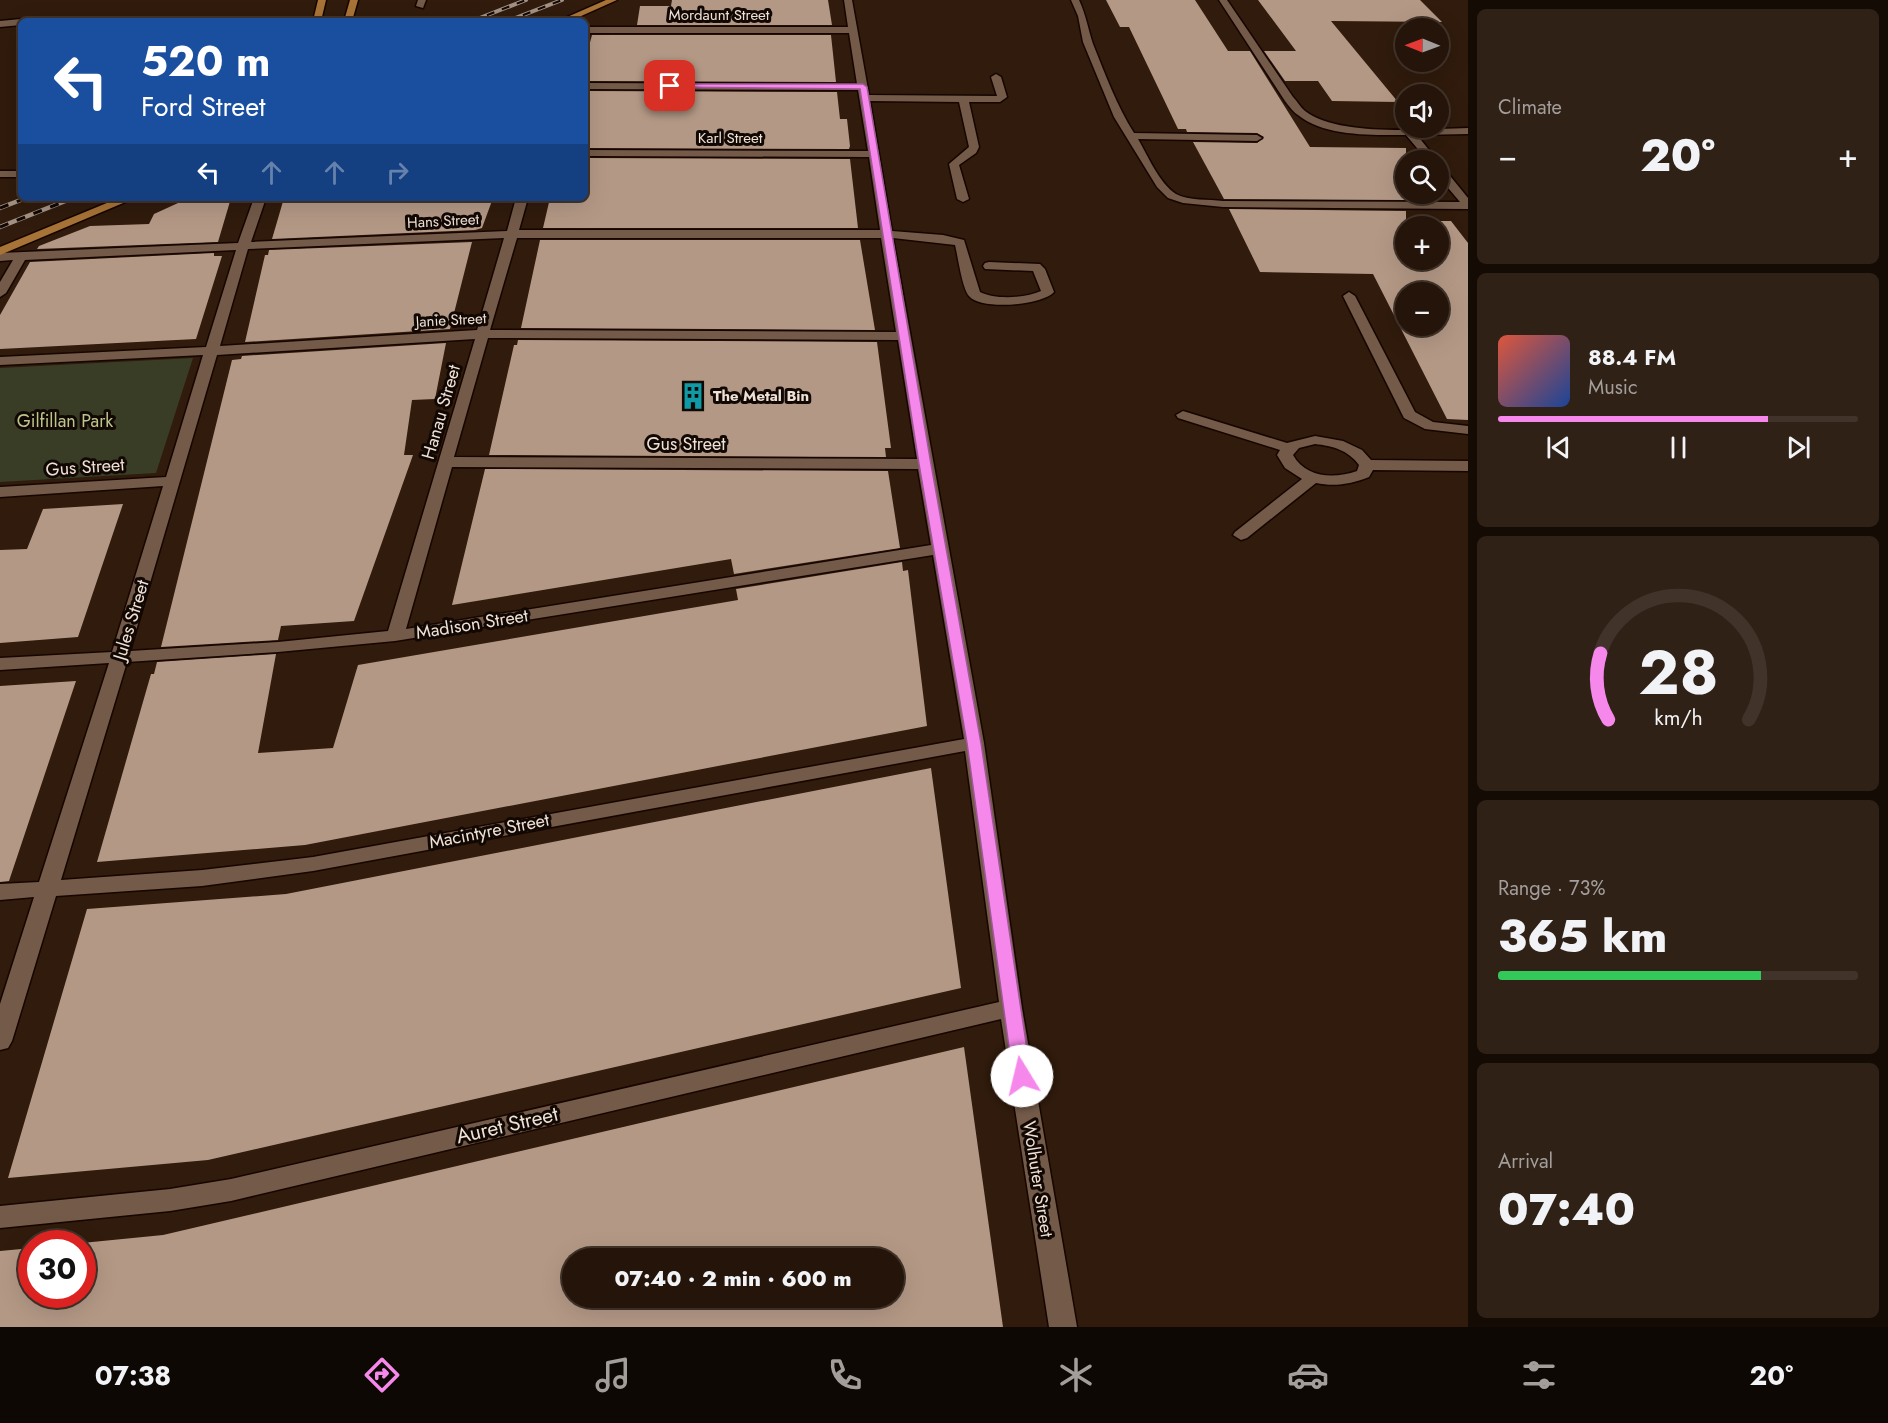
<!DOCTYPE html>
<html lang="en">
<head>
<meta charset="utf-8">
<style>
  body { margin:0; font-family:Jost,sans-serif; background:#302117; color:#f1f3f6; height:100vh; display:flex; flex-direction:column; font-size:22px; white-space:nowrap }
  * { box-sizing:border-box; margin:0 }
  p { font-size:20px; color:#a39e9c }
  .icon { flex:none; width:33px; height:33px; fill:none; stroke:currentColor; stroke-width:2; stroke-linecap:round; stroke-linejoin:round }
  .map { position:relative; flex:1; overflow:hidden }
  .side { display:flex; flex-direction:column; gap:9px; padding:9px; background:#140b05; width:420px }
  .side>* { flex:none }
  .banner { position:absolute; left:18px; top:18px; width:570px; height:183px; border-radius:9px; box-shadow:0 6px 24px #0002,0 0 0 2px #41332a; background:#1a4fa0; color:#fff; overflow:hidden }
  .needle { width:39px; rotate:271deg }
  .controls { position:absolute; left:1395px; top:18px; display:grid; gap:12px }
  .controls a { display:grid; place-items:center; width:54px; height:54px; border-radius:50%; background:#241409; box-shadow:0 6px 24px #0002,0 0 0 2px #41332a; font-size:30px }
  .speed { position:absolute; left:18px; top:1230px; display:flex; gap:12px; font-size:30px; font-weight:700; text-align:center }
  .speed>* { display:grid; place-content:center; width:78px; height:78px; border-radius:50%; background:#241409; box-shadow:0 6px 24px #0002,0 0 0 2px #41332a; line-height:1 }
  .speed .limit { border:9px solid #d22; background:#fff; color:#111 }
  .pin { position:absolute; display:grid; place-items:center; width:51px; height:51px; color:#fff; margin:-26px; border-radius:12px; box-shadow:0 3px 9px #0006 }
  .me { position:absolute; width:66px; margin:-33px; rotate:351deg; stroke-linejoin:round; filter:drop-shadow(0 0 4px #0008) }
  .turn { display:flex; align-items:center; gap:21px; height:126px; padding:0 24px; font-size:27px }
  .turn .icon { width:78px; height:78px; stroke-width:2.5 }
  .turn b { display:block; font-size:42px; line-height:51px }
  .lanes { display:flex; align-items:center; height:57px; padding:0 24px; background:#0003; justify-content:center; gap:30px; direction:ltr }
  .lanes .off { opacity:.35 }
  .big { font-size:45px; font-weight:800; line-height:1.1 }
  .side .card { flex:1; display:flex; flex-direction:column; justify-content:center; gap:9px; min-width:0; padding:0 21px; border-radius:9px; background:#302117 }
  .side .dial { align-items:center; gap:0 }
  .dial svg { height:156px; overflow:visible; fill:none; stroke:#41332a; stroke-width:7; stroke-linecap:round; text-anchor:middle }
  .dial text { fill:#f1f3f6; stroke:none }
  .song { display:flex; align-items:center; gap:18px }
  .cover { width:72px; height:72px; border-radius:9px; background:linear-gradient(135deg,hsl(10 70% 55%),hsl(220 70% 35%)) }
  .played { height:6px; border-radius:3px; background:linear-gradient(90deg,#f688ec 75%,#41332a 75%) }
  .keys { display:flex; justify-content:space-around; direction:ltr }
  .heat { display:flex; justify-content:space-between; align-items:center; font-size:33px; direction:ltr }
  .charge { height:9px; border-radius:4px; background:linear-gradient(90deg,#34c759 73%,#41332a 0) }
  .trip { position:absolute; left:562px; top:1248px; width:342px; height:60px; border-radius:30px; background:#241409; box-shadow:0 6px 24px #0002,0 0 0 2px #41332a; font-weight:800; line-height:60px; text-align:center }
  .menu { display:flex; height:96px; justify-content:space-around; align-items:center; background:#0e0804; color:#a39e9c }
  .menu .icon { width:42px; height:42px }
  .menu .selected { color:#f688ec }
  .menu b { font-size:27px; color:#f1f3f6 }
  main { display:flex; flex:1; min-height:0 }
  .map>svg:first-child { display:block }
</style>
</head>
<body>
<main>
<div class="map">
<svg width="1468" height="1327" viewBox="0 0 1468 1327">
  <rect width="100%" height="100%" fill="#301b0c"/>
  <path fill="#393d25" d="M 193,358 L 156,473 L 0,482 L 0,368 Z"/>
  <path fill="#b39885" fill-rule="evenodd" d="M 672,0 L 828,0 L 832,25 L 637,25 L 640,6 L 671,6 Z
    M 1106,0 L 1195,0 L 1228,51 L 1250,51 L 1310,147 L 1406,148 L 1406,200 L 1224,199 L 1193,142 L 1257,143 L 1264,137 L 1257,133 L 1187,132 L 1186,129 L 1178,129 L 1129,27 L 1120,27 Z
    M 1258,0 L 1420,0 L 1442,22 L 1331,21 L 1398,102 L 1332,101 L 1318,81 L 1285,81 L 1264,51 L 1296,51 Z
    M 592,35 L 831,35 L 836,82 L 585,81 L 585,61 Z
    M 585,91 L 837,92 L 840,119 L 847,119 L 850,146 L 849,149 L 585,148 Z
    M 585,158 L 850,159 L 858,228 L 543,228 L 550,198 L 585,198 Z
    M 189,198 L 231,198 L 218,242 L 37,249 L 39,246 L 90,226 L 149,224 L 154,214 Z
    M 284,198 L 493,198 L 482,228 L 475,230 L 272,239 Z
    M 1229,209 L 1406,211 L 1406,221 L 1451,221 L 1468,243 L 1468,420 L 1447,419 L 1373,274 L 1260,272 ZM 1406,226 L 1438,226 L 1438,260 L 1406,260 ZM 1406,292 L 1438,292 L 1438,326 L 1406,326 Z
    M 540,240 L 860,240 L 875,330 L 521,328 Z
    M 472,242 L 450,329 L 245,342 L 265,255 L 268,255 L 269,250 Z
    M 214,253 L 214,256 L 222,256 L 196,339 L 0,349 L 0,315 L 30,262 Z
    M 518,340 L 877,342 L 891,448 L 885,448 L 886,457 L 489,455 L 514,345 L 517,345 Z
    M 446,343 L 435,399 L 412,400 L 404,455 L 413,455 L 354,621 L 281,626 L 278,640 L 161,647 L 232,360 L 241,359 L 242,356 Z
    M 485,469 L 888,471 L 900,548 L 734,574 L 731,559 L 452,605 Z
    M 123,504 L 78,637 L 0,643 L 0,550 L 27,549 L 43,509 Z
    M 902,562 L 903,571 L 908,570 L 927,726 L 305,845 L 97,862 L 151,674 L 154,674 L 157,662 L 276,654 L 258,753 L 333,748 L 358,665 L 738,600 L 736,589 Z
    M 76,681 L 9,881 L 0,882 L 0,686 Z
    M 931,768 L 961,988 L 208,1160 L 8,1178 L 87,909 L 286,894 Z
    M 964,1047 L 1003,1327 L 0,1327 L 0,1251 L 32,1248 L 32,1294 L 82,1294 L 82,1243 L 163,1235 ZM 573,1258 L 894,1258 L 894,1298 L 573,1298 Z"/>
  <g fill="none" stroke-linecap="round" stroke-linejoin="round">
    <defs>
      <path id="minor" d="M 418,0 L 426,0 L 423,8 L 416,6 Z
        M 844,0 L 852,0 L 869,95 L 997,96 L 991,77 L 996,74 L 1001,77 L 1007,97 L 1000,102 L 969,102 L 979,147 L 976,153 L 959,165 L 969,199 L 963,202 L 957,199 L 949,164 L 969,147 L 959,102 L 870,101 L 892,231 L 943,235 L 964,240 L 980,292 C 996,300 1025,298 1041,291 L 1033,271 L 985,269 L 983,266 L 985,263 L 989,262 L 1040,264 L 1045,269 L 1054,292 C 1043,305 981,311 969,296 C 962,288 958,257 955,245 L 893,238 L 984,743 L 1022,1008 L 1077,1327 L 1049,1327 L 1001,1019 L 231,1201 L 170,1211 L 0,1228 L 0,1206 L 170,1189 L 231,1179 L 999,1002 L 965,751 L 313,871 L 202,886 L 56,896 L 12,1041 L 8,1048 L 0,1050 L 0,1004 L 34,897 L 0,900 L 0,884 L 39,882 L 109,663 L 0,670 L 0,658 L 112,652 L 163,486 L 0,497 L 0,487 L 166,477 L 203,355 L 0,365 L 0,357 L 206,347 L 236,250 L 25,260 L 6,293 L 0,297 L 0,282 L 13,260 L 0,261 L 0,253 L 238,243 L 254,198 L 266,198 L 251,242 L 507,231 L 516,198 L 528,198 L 519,230 L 880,230 L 869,157 L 585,156 L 585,150 L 868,151 L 858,90 L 585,89 L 585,83 L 857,84 L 849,33 L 585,33 L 585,27 L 848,27 ZM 504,238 L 477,330 L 220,346 L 248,249 ZM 517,238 L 881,238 L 896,332 L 490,330 ZM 488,338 L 898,340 L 917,459 L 454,457 ZM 475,339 L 388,631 L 278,642 L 130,651 L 217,355 ZM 452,467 L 918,469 L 931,545 L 406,629 ZM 933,555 L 964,739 L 313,857 L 202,870 L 61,880 L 127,662 L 278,652 L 395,641 Z
        M 1071,0 L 1079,0 C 1086,15 1088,29 1093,44 C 1105,74 1117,106 1134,133 L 1257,135 L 1262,138 L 1257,141 L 1138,139 C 1148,156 1159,183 1176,194 C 1189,201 1209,199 1223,201 L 1460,202 L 1438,176 L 1438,165 L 1442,166 L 1468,198 L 1468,209 L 1223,207 L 1183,203 L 1168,198 L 1157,187 L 1114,117 L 1083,42 L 1078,16 Z
        M 1219,0 L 1227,0 L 1293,97 C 1297,101 1300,107 1305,111 C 1338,137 1426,129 1468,128 L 1468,134 L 1417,135 L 1437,160 L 1427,160 L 1406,135 C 1373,135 1325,137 1298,115 C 1293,112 1289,106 1285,101 Z
        M 45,18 L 54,19 L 55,21 L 41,21 Z
        M 21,19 L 25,21 L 21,21 L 21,25 L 0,27 L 0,21 Z
        M 0,171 L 21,171 L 21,177 L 0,177 Z
        M 1349,292 L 1355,296 L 1415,412 L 1433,422 L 1468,426 L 1468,434 L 1425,429 L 1404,418 L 1343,296 Z
        M 1183,411 L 1287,443 L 1315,436 L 1343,441 L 1362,450 L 1371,460 L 1468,461 L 1468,471 L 1373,470 L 1369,477 C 1352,484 1334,487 1316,483 L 1247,538 L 1241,540 L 1233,535 L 1235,532 L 1302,479 L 1285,468 L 1277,455 L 1280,450 L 1178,418 L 1176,415 ZM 1315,444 C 1333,446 1348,450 1359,465 L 1357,471 C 1334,479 1306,478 1293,455 L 1299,448 Z"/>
      <path id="major" d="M 318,0 L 326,0 L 321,21 L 313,21 Z
        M 350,0 L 358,0 L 352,21 L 344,21 Z
        M 606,0 L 617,0 L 570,21 L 558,21 Z
        M 119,198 L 135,198 L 0,255 L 0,247 Z"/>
    </defs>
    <use href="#minor" stroke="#170500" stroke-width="3"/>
    <use href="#major" stroke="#170500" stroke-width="3"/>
    <use href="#minor" fill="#735a49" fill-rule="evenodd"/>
    <use href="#major" fill="#a77337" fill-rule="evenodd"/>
    <defs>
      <path id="rail-far1" d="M 472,21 L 526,0
        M 508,21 L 562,0"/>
      <path id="rail" d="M 0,208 L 26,198
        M 0,227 L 73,198"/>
    </defs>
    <use href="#rail-far1" stroke="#a39185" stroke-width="4"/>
    <use href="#rail" stroke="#a39185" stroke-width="4.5"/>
    <use href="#rail-far1" stroke="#110803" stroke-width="2" stroke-dasharray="8" stroke-linecap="butt"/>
    <use href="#rail" stroke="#110803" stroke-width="3" stroke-dasharray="9" stroke-linecap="butt"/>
  </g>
  <path fill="#f688ec" stroke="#a05899" stroke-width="1.5" d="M 670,84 L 863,84 L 867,87 L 931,464 L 981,743 L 1031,1076 L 1028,1082 L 1022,1084 L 1015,1082 L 1013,1076 L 967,743 L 919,464 L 860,89 L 667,87 Z"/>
  <defs>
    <symbol id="building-bare" viewBox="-9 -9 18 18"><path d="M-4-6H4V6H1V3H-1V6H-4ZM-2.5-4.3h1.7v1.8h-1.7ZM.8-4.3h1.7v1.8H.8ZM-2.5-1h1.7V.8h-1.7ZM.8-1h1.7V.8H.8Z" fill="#0f9aa8" stroke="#110803" stroke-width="2.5" paint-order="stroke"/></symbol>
  </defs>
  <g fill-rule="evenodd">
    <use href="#building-bare" x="674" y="377" width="38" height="38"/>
  </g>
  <g text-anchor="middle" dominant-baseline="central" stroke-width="6" stroke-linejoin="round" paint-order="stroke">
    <g font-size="15" fill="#f0e1d7" stroke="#110803">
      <text x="719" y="15">Mordaunt Street</text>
      <text x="730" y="138">Karl Street</text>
      <text transform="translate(443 221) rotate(-3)">Hans Street</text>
      <text transform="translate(451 320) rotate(-3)">Janie Street</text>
    </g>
    <g font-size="15" font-weight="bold" fill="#f0e1d7" stroke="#110803" text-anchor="start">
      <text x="713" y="396">The Metal Bin</text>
    </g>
    <g font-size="18" fill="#f0e1d7" stroke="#110803">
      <text transform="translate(441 412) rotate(-74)">Hanau Street</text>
      <text x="686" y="444">Gus Street</text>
      <text transform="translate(85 467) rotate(-4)">Gus Street</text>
      <text transform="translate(131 620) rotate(-73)">Jules Street</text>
      <text transform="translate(472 624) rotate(-9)">Madison Street</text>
      <text transform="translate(489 831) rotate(-11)">Macintyre Street</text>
      <text transform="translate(1038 1179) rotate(81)">Wolhuter Street</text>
    </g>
    <g font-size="18" fill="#bcc68c" stroke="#110803">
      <text x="65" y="421">Gilfillan Park</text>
    </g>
    <g font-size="21" fill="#f0e1d7" stroke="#110803">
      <text transform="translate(507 1125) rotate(-13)">Auret Street</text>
    </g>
  </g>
</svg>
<div class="controls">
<a><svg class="needle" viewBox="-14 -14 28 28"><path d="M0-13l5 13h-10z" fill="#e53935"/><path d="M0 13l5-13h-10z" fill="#a39e9c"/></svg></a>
<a><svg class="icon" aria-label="sound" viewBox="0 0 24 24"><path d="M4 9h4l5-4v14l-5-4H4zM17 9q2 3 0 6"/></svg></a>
<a><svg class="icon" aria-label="search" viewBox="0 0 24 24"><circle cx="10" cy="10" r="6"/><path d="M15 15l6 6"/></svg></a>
<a>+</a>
<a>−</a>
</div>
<div class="speed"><div class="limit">30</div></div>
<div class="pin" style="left:670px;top:86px;background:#d93025"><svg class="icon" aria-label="arrive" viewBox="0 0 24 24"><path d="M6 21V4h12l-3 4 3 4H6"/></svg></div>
<svg class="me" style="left:1022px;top:1076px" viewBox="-20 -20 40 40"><circle r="19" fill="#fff"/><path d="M0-13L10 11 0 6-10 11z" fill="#f688ec"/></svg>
<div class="trip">07:40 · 2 min · 600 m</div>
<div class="banner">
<div class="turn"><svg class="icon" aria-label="left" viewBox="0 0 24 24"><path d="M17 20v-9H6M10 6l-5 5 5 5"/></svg><div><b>520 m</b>Ford Street</div></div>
<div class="lanes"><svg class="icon" aria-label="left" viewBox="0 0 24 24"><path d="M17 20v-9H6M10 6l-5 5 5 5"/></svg><svg class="icon off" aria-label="ahead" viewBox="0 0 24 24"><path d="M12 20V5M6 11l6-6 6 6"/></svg><svg class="icon off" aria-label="ahead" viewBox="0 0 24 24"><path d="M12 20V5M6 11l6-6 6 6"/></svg><svg class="icon off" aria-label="right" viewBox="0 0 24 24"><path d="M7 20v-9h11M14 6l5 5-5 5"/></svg></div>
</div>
</div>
<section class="side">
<div class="card"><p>Climate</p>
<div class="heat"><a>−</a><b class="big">20°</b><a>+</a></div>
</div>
<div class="card">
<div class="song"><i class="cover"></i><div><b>88.4 FM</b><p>Music</p></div></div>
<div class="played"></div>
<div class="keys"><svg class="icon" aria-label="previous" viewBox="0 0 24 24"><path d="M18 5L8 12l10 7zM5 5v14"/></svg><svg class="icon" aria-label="pause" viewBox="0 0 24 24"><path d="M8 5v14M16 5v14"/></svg><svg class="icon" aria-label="next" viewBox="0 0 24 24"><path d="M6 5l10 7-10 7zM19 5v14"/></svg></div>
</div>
<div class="card dial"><svg viewBox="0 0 100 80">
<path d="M14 69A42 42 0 1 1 86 69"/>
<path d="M14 69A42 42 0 0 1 10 35" stroke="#f688ec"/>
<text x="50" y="56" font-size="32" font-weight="700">28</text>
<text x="50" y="72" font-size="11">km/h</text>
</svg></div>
<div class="card"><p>Range · 73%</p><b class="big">365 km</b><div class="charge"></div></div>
<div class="card"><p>Arrival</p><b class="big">07:40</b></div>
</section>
</main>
<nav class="menu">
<b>07:38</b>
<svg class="icon selected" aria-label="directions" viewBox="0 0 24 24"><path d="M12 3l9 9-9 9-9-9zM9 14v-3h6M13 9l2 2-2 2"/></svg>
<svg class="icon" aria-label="music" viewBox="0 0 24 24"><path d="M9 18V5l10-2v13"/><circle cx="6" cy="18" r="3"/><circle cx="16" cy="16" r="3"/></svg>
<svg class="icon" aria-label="phone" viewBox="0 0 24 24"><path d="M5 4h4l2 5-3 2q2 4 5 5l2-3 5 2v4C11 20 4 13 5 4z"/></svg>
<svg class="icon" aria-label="climate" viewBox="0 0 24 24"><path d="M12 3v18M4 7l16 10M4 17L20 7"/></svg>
<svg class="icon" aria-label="car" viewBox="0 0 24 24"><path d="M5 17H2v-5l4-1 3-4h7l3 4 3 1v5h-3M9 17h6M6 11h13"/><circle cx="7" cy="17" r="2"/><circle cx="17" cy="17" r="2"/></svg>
<svg class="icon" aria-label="filters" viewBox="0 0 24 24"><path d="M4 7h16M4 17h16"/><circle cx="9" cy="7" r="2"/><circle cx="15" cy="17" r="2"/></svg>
<b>20°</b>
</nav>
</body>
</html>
